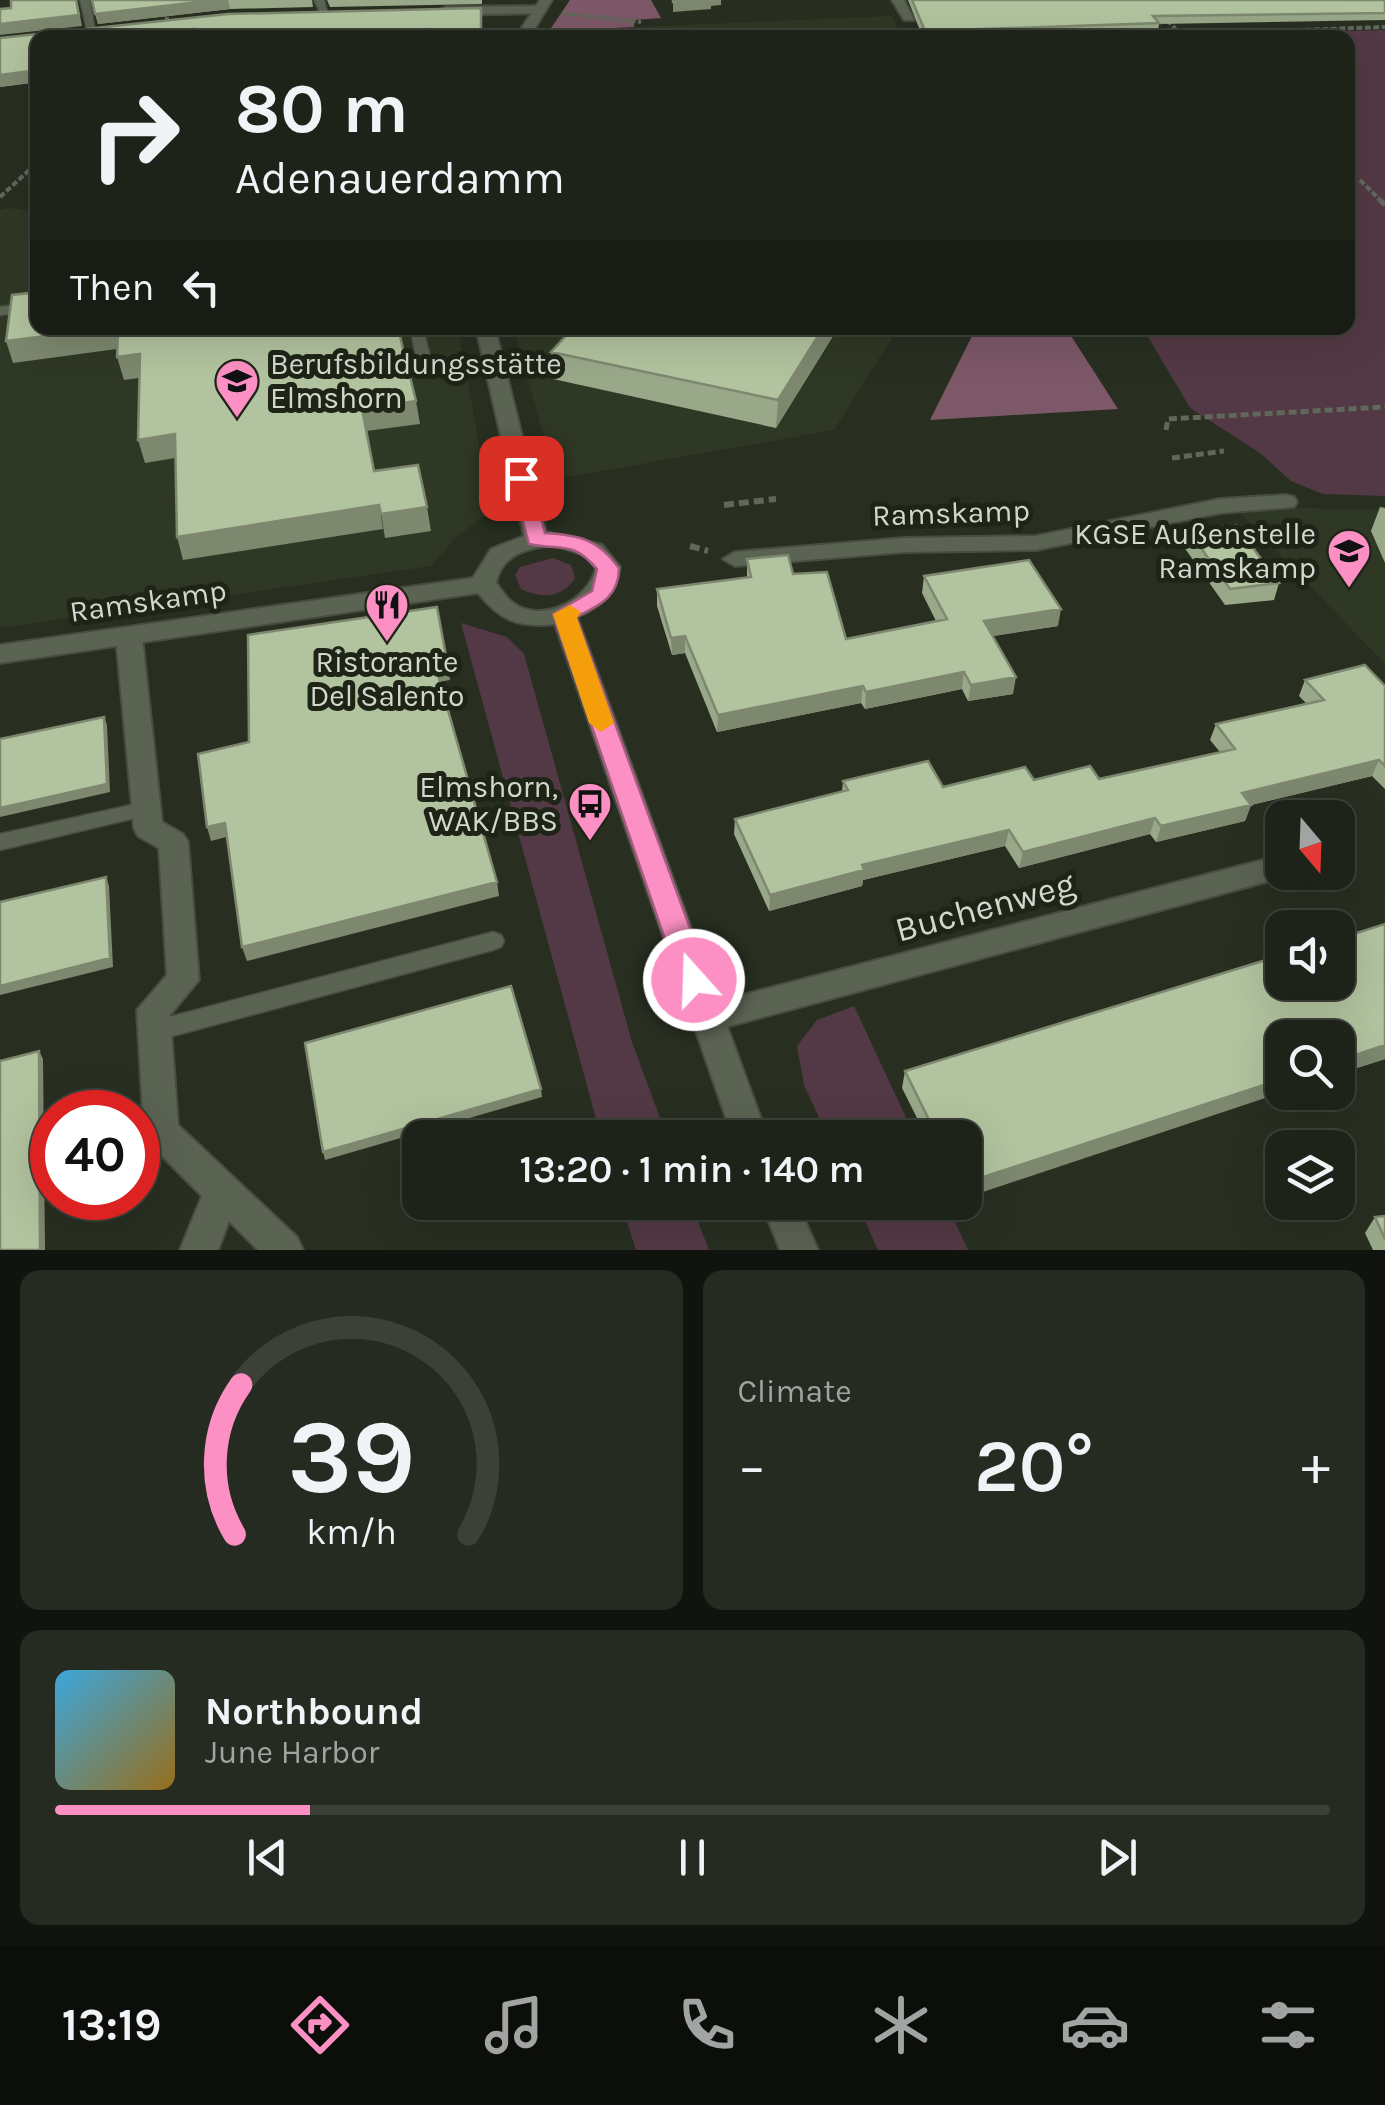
<!DOCTYPE html>
<html lang="en">
<head>
<meta charset="utf-8">
<style>
  body { margin:0; font-family:Karla,sans-serif; background:#262b22; color:#f1f3f6; height:100vh; display:flex; flex-direction:column; font-size:38px; white-space:nowrap }
  * { box-sizing:border-box; margin:0 }
  p { font-size:32px; color:#a1a4a2 }
  .icon { flex:none; width:55px; height:55px; fill:none; stroke:currentColor; stroke-width:2; stroke-linecap:round; stroke-linejoin:round }
  .map { position:relative; height:1250px; overflow:hidden }
  .panel { display:flex; flex-direction:column; gap:20px; padding:20px; background:#10130e; flex:1 }
  .panel>* { flex:none }
  .hud { position:absolute; left:30px; top:30px; width:1325px; height:305px; border-radius:20px; box-shadow:0 10px 40px #0002,0 0 0 2px #3c4038; background:#1e2319; color:#f1f3f6; overflow:hidden }
  .needle { width:65px; rotate:161deg }
  .controls { position:absolute; left:1265px; top:800px; display:grid; gap:20px }
  .controls a { display:grid; place-items:center; width:90px; height:90px; border-radius:20px; background:#1e2319; box-shadow:0 10px 40px #0002,0 0 0 2px #3c4038; font-size:50px }
  .speed { position:absolute; left:30px; top:1090px; display:flex; gap:20px; font-size:50px; font-weight:700; text-align:center }
  .speed>* { display:grid; place-content:center; width:130px; height:130px; border-radius:50%; background:#1e2319; box-shadow:0 10px 40px #0002,0 0 0 2px #3c4038; line-height:1 }
  .speed .limit { border:15px solid #d22; background:#fff; color:#111 }
  .pin { position:absolute; display:grid; place-items:center; width:85px; height:85px; color:#fff; margin:-42px; border-radius:20px; box-shadow:0 5px 15px #0006 }
  .me { position:absolute; width:110px; margin:-55px; rotate:340deg; stroke-linejoin:round; filter:drop-shadow(0 0 8px #0008) }
  .turn { display:flex; align-items:center; gap:35px; height:210px; padding:0 40px; font-size:45px }
  .turn .icon { width:130px; height:130px; stroke-width:2.5 }
  .turn b { display:block; font-size:70px; line-height:85px }
  .then { display:flex; align-items:center; height:95px; padding:0 40px; background:#0003; gap:20px; font-size:38px }
  .big { font-size:75px; font-weight:600; line-height:1.1 }
  .panel .widget { flex:1; display:flex; flex-direction:column; justify-content:center; gap:15px; min-width:0; padding:0 35px; border-radius:20px; background:#262b22 }
  .panel .dial { align-items:center; gap:0 }
  .dial svg { height:260px; overflow:visible; fill:none; stroke:#3c4038; stroke-width:7; stroke-linecap:round; text-anchor:middle }
  .dial text { fill:#f1f3f6; stroke:none }
  .song { display:flex; align-items:center; gap:30px }
  .cover { width:120px; height:120px; border-radius:15px; background:linear-gradient(135deg,hsl(200 70% 55%),hsl(40 70% 35%)) }
  .played { height:10px; border-radius:5px; background:linear-gradient(90deg,#fc8fc3 20%,#3c4038 20%) }
  .keys { display:flex; justify-content:space-around; direction:ltr }
  .heat { display:flex; justify-content:space-between; align-items:center; font-size:55px; direction:ltr }
  .panel .tiles { flex:1; display:grid; gap:20px; grid-template-columns:1fr 1fr }
  .widget:last-child { grid-column:span 2 }
  .trip { position:absolute; left:402px; top:1120px; width:580px; height:100px; border-radius:20px; background:#1e2319; box-shadow:0 10px 40px #0002,0 0 0 2px #3c4038; font-weight:600; line-height:100px; text-align:center }
  .dock { display:flex; height:160px; justify-content:space-around; align-items:center; background:#0c0e0a; color:#a1a4a2 }
  .dock .icon { width:70px; height:70px }
  .dock .current { color:#fc8fc3 }
  .dock b { font-size:45px; color:#f1f3f6 }
  .map>svg:first-child { display:block }
</style>
</head>
<body>
<div class="map">
<svg width="1385" height="1250" viewBox="0 0 1385 1250">
  <rect width="100%" height="100%" fill="#282f21"/>
  <path fill="#2f3824" d="M 891,16 L 903,37 L 547,37 L 549,31 Z
    M 8,208 L 37,212 L 38,328 L 458,328 L 491,511 L 456,537 L 431,566 L 0,628 L 0,210 Z
    M 513,328 L 898,328 L 834,430 L 556,479 Z
    M 1292,508 L 1385,510 L 1385,664 L 1240,513 Z"/>
  <path fill="#533945" d="M 1385,30 L 1385,496 L 1323,494 L 1291,481 L 1260,453 L 1190,408 L 1143,328 L 1348,328 L 1348,38 L 1125,37 Z
    M 553,558 L 571,565 L 575,578 C 563,598 541,599 521,589 L 515,575 L 520,567 Z
    M 461,623 L 507,637 L 524,654 L 632,1042 L 667,1137 L 601,1137 Z
    M 854,1006 L 915,1137 L 828,1137 L 804,1085 L 797,1046 L 817,1020 Z
    M 621,1203 L 691,1203 L 709,1250 L 636,1250 Z
    M 857,1203 L 946,1203 L 968,1250 L 878,1250 Z"/>
  <path fill="#7d5868" d="M 570,0 L 651,0 L 661,18 L 634,20 L 634,27 L 549,31 Z
    M 976,328 L 1066,328 L 1118,409 L 930,420 Z"/>
  <g fill="none" stroke-linecap="round" stroke-linejoin="round">
    <defs>
      <path id="service" d="M 80,0 L 90,0 L 95,32 L 87,30 Z
        M 314,0 L 324,0 L 328,16 L 322,16 Z
        M 38,302 L 38,310 L 0,315 L 0,307 Z
        M 410,328 L 423,328 L 430,356 L 428,359 L 423,360 L 416,356 Z
        M 145,802 L 152,804 L 155,809 L 152,814 L 0,850 L 0,834 Z
        M 493,932 L 501,935 L 504,941 L 501,947 L 493,950 L 154,1041 L 146,1038 L 143,1031 L 146,1024 L 154,1021 Z"/>
      <path id="minor" d="M 892,0 L 904,0 L 914,20 L 904,20 Z
        M 536,6 L 541,7 L 541,13 L 446,15 L 439,11 L 446,7 Z
        M 1286,495 L 1294,497 L 1297,502 L 1294,507 L 1220,513 L 1036,550 L 904,552 L 735,566 L 723,559 L 735,552 L 904,538 L 1036,536 L 1220,499 Z
        M 129,629 L 142,637 L 162,822 L 183,834 L 188,842 L 199,980 L 170,1015 L 178,1125 L 297,1237 L 303,1250 L 258,1250 L 229,1221 L 218,1250 L 180,1250 L 202,1196 L 149,1143 L 144,1132 L 137,1010 L 167,975 L 159,848 L 138,836 L 134,828 L 116,637 Z
        M 1282,855 L 1282,872 L 1292,875 L 707,1032 L 695,1028 L 691,1018 L 695,1008 L 707,1004 Z"/>
      <path id="tertiary" d="M 540,0 L 552,0 L 529,38 L 515,38 Z
        M 476,328 L 495,328 L 546,532 L 602,545 L 620,567 C 615,594 602,606 577,617 L 768,1138 L 733,1138 L 555,624 C 518,628 501,621 478,593 L 0,663 L 0,645 L 473,578 L 491,549 L 524,536 ZM 554,545 L 585,555 L 596,568 C 589,600 541,625 512,602 C 506,598 501,589 496,583 C 502,554 527,548 554,545 Z
        M 761,1202 L 797,1202 L 818,1250 L 780,1250 Z"/>
    </defs>
    <use href="#service" stroke="#474d41" stroke-width="3"/>
    <use href="#minor" stroke="#474d41" stroke-width="4"/>
    <use href="#tertiary" stroke="#474d41" stroke-width="4"/>
    <path stroke="#61685b" stroke-width="4" stroke-dasharray="6 2.5" stroke-linecap="butt" d="M 164,0 L 170,38
      M 562,13 L 641,22
      M 1167,20 L 1180,34 L 1385,27
      M 1360,180 L 1383,203
      M 0,197 L 38,162"/>
    <path stroke="#61685b" stroke-width="5" stroke-dasharray="8 4" stroke-linecap="butt" d="M 1380,200 L 1385,205
      M 1166,430 L 1168,419 L 1385,407
      M 1172,458 L 1224,451"/>
    <path stroke="#61685b" stroke-width="6" stroke-dasharray="10 5" stroke-linecap="butt" d="M 724,505 L 776,499
      M 690,546 L 708,551"/>
    <use href="#service" fill="#5b6353" fill-rule="evenodd"/>
    <use href="#minor" fill="#5b6353" fill-rule="evenodd"/>
    <use href="#tertiary" fill="#5b6353" fill-rule="evenodd"/>
  </g>
  <path fill="#99a889" d="M 92,0 L 312,0 L 313,7 L 230,9 L 98,24 Z
    M 327,0 L 482,0 L 482,4 L 330,7 Z
    M 908,0 L 1385,0 L 1385,20 L 1159,24 L 1158,31 L 970,38 L 923,38 Z
    M 481,8 L 482,38 L 38,38 L 38,82 L 0,87 L 0,38 Z
    M 838,328 L 776,428 L 553,379 L 551,352 Z
    M 1380,507 L 1385,508 L 1385,563 L 1371,531 Z
    M 1189,531 L 1279,583 L 1274,600 L 1225,605 L 1184,547 Z
    M 747,559 L 793,574 L 846,639 L 936,621 L 922,593 L 924,576 L 1058,626 L 992,636 L 1013,694 L 968,701 L 962,689 L 865,709 L 861,703 L 717,732 L 685,653 L 672,655 L 657,606 L 657,589 L 747,578 Z
    M 1305,680 L 1385,686 L 1385,789 L 1372,776 L 1251,805 L 1245,821 L 1156,842 L 1150,834 L 1019,868 L 1005,846 L 863,880 L 862,886 L 769,911 L 734,834 L 735,819 L 842,792 L 843,781 L 943,787 L 1034,780 L 1099,779 L 1220,752 L 1210,740 L 1216,724 L 1306,703 L 1299,696 Z
    M 1385,924 L 1385,1059 L 1338,1074 L 1338,1038 L 965,1138 L 927,1138 L 902,1088 L 905,1071 Z
    M 1385,1216 L 1385,1250 L 1373,1250 L 1365,1233 L 1375,1217 Z"/>
  <path fill="#7d886f" d="M 77,0 L 82,26 L 0,35 L 0,24 Z
    M 216,0 L 228,0 L 230,9 L 98,24 L 95,14 Z
    M 703,0 L 721,0 L 721,5 L 711,6 L 711,9 L 673,12 L 673,2 Z
    M 193,29 L 195,38 L 124,38 Z
    M 325,32 L 326,38 L 251,38 Z
    M 38,70 L 38,82 L 0,87 L 0,75 Z
    M 110,328 L 118,328 L 124,348 L 13,363 L 6,341 Z
    M 823,328 L 838,328 L 776,428 L 778,400 Z
    M 140,354 L 146,377 L 124,380 L 117,357 Z
    M 416,401 L 420,424 L 366,431 L 362,409 Z
    M 175,434 L 181,457 L 145,463 L 138,440 Z
    M 379,505 L 383,529 L 183,560 L 177,537 Z
    M 427,507 L 431,531 L 385,538 L 381,514 Z
    M 1061,609 L 1058,626 L 981,638 L 984,621 Z
    M 685,636 L 685,653 L 672,655 L 671,638 Z
    M 448,667 L 450,680 L 438,682 L 436,668 Z
    M 964,672 L 962,689 L 865,709 L 866,692 Z
    M 1016,677 L 1013,694 L 968,701 L 971,685 Z
    M 863,686 L 861,703 L 717,732 L 718,715 Z
    M 104,717 L 107,725 L 110,792 L 0,817 L 0,808 Z
    M 1379,760 L 1372,776 L 1251,805 L 1245,821 L 1156,842 L 1161,826 L 1242,793 Z
    M 1155,818 L 1150,834 L 1019,868 L 1023,852 Z
    M 225,823 L 230,836 L 211,841 L 207,827 Z
    M 1009,830 L 1005,846 L 863,880 L 862,886 L 769,911 L 770,895 L 862,865 Z
    M 106,877 L 109,886 L 113,967 L 0,995 L 0,986 Z
    M 497,882 L 499,896 L 247,961 L 242,947 Z
    M 1385,1045 L 1385,1059 L 1338,1074 L 1338,1061 Z
    M 39,1051 L 43,1059 L 45,1250 L 40,1250 Z
    M 1282,1079 L 1283,1092 L 965,1198 L 965,1183 Z
    M 541,1089 L 542,1097 L 325,1160 L 323,1152 Z"/>
  <path fill="#b2c39f" stroke="#7d886f" stroke-width="2.5" d="M 11,0 L 76,0 L 79,15 L 0,24 L 0,9 L 11,8 Z
    M 92,0 L 216,0 L 95,14 Z
    M 673,0 L 703,0 L 673,2 Z
    M 912,0 L 1385,0 L 1385,13 L 1153,16 L 1159,23 L 925,31 Z
    M 481,8 L 481,35 L 427,38 L 428,29 L 360,33 L 360,38 L 324,38 L 325,32 L 251,38 L 193,38 L 193,29 L 124,38 L 38,38 L 38,70 L 0,75 L 0,38 L 228,14 Z
    M 38,292 L 38,328 L 110,328 L 6,341 L 12,295 Z
    M 118,328 L 398,328 L 416,401 L 362,409 L 374,471 L 418,465 L 427,507 L 381,514 L 379,505 L 177,537 L 175,434 L 138,440 L 140,354 L 117,357 Z
    M 573,328 L 823,328 L 778,400 L 551,352 Z
    M 1236,525 L 1279,583 L 1230,589 L 1189,531 Z
    M 788,555 L 793,574 L 827,572 L 846,639 L 947,619 L 924,576 L 1029,560 L 1061,609 L 984,621 L 1016,677 L 971,685 L 964,672 L 866,692 L 863,686 L 718,715 L 685,636 L 671,638 L 657,589 L 751,577 L 747,559 Z
    M 437,607 L 448,667 L 436,668 L 497,882 L 242,947 L 225,823 L 207,827 L 198,754 L 249,742 L 248,635 Z
    M 1365,665 L 1385,686 L 1385,766 L 1379,760 L 1242,793 L 1251,805 L 1161,826 L 1155,818 L 1023,852 L 1009,830 L 862,865 L 864,870 L 770,895 L 735,819 L 848,790 L 843,781 L 928,761 L 943,787 L 1025,767 L 1034,780 L 1090,766 L 1099,779 L 1235,749 L 1216,724 L 1324,700 L 1305,680 Z
    M 104,717 L 107,784 L 0,808 L 0,739 Z
    M 106,877 L 110,958 L 0,986 L 0,902 Z
    M 1385,924 L 1385,1045 L 1338,1061 L 1338,1038 L 1282,1038 L 1282,1079 L 965,1183 L 965,1138 L 938,1138 L 905,1071 L 1282,955 L 1282,982 L 1338,982 L 1338,939 Z
    M 511,986 L 541,1089 L 323,1152 L 305,1043 Z
    M 39,1051 L 40,1250 L 0,1250 L 0,1061 Z
    M 1385,1216 L 1385,1239 L 1375,1217 Z"/>
  <path fill="#fc8fc3" stroke="#a45d7f" stroke-width="2.5" d="M 521,472 L 531,478 L 545,533 C 579,535 598,539 619,568 C 619,597 600,605 576,617 L 709,980 L 704,989 L 694,992 L 684,989 L 679,980 L 553,614 L 592,591 L 597,569 C 572,540 562,551 529,544 L 511,478 Z"/>
  <path fill="#f59e0b" d="M 570,605 L 581,612 L 577,618 L 614,723 L 601,732 L 589,723 L 553,614 Z"/>
  <defs>
    <symbol id="school-pin" viewBox="-11 -11 22 30"><path d="M0 17L-7.5 6A9.5 9.5 0 1 1 7.5 6Z" fill="#fc8fc3" stroke="#1e2517"/><path d="M0-5L7-2L0 1L-7-2ZM-4 1L0 2.5L4 1V4Q0 6-4 4Z" fill="#111"/></symbol>
    <symbol id="restaurant-pin" viewBox="-11 -11 22 30"><path d="M0 17L-7.5 6A9.5 9.5 0 1 1 7.5 6Z" fill="#fc8fc3" stroke="#1e2517"/><path d="M-5-6h1v4h1v-4h1v4h1v-4h1v5L-1.5 .5V6h-2V.5L-5-1ZM5-6V6H3V1.5H1.5Q1.5-4 5-6Z" fill="#111"/></symbol>
    <symbol id="bus-pin" viewBox="-11 -11 22 30"><path d="M0 17L-7.5 6A9.5 9.5 0 1 1 7.5 6Z" fill="#fc8fc3" stroke="#1e2517"/><path d="M-5-6H5V4H4V6H2V4H-2V6H-4V4H-5ZM-3.5-4V0h7V-4ZM-3.5 1.2v1.5H-2V1.2ZM2 1.2v1.5H3.5V1.2Z" fill="#111"/></symbol>
  </defs>
  <g fill-rule="evenodd">
    <use href="#school-pin" x="212" y="356" width="50" height="68"/>
    <use href="#school-pin" x="1324" y="526" width="50" height="68"/>
    <use href="#restaurant-pin" x="362" y="580" width="50" height="68"/>
    <use href="#bus-pin" x="565" y="779" width="50" height="68"/>
  </g>
  <g text-anchor="middle" dominant-baseline="central" stroke-width="10" stroke-linejoin="round" paint-order="stroke">
    <g font-size="30" fill="#d3d8cf" stroke="#1e2517" text-anchor="end">
      <text x="270" y="364" text-anchor="start">Berufsbildungsstätte<tspan x="270" dy="34">Elmshorn</tspan></text>
      <text x="1316" y="534">KGSE Außenstelle<tspan x="1316" dy="34">Ramskamp</tspan></text>
      <text x="387" y="662" text-anchor="middle">Ristorante<tspan x="387" dy="34">Del Salento</tspan></text>
      <text x="558" y="787">Elmshorn,<tspan x="558" dy="34">WAK/BBS</tspan></text>
    </g>
    <g font-size="30" fill="#d3d8cf" stroke="#1e2517">
      <text transform="translate(951 513) rotate(-2)">Ramskamp</text>
      <text transform="translate(148 601) rotate(-8)">Ramskamp</text>
    </g>
    <g font-size="35" fill="#d3d8cf" stroke="#1e2517">
      <text transform="translate(985 907) rotate(-15)">Buchenweg</text>
    </g>
  </g>
</svg>
<div class="controls">
<a><svg class="needle" viewBox="-14 -14 28 28"><path d="M0-13l5 13h-10z" fill="#e53935"/><path d="M0 13l5-13h-10z" fill="#a1a4a2"/></svg></a>
<a><svg class="icon" aria-label="sound" viewBox="0 0 24 24"><path d="M4 9h4l5-4v14l-5-4H4zM17 9q2 3 0 6"/></svg></a>
<a><svg class="icon" aria-label="search" viewBox="0 0 24 24"><circle cx="10" cy="10" r="6"/><path d="M15 15l6 6"/></svg></a>
<a><svg class="icon" aria-label="layers" viewBox="0 0 24 24"><path d="M12 4l9 5-9 5-9-5zM3 14l9 5 9-5"/></svg></a>
</div>
<div class="speed"><div class="limit">40</div></div>
<div class="pin" style="left:521px;top:478px;background:#d93025"><svg class="icon" aria-label="arrive" viewBox="0 0 24 24"><path d="M6 21V4h12l-3 4 3 4H6"/></svg></div>
<svg class="me" style="left:694px;top:980px" viewBox="-20 -20 40 40"><circle r="17" fill="#fc8fc3" stroke="#fff" stroke-width="3"/><path d="M0-11L8 9 0 5-8 9z" fill="#fff"/></svg>
<div class="trip">13:20 · 1 min · 140 m</div>
<div class="hud">
<div class="turn"><svg class="icon" aria-label="right" viewBox="0 0 24 24"><path d="M7 20v-9h11M14 6l5 5-5 5"/></svg><div><b>80 m</b>Adenauerdamm</div></div>
<div class="then">Then<svg class="icon" aria-label="left" viewBox="0 0 24 24"><path d="M17 20v-9H6M10 6l-5 5 5 5"/></svg></div>
</div>
</div>
<section class="panel">
<div class="tiles">
<div class="widget dial"><svg viewBox="0 0 100 80">
<path d="M14 69A42 42 0 1 1 86 69"/>
<path d="M14 69A42 42 0 0 1 16 23" stroke="#fc8fc3"/>
<text x="50" y="56" font-size="32" font-weight="700">39</text>
<text x="50" y="72" font-size="11">km/h</text>
</svg></div>
<div class="widget"><p>Climate</p>
<div class="heat"><a>−</a><b class="big">20°</b><a>+</a></div>
</div>
<div class="widget">
<div class="song"><i class="cover"></i><div><b>Northbound</b><p>June Harbor</p></div></div>
<div class="played"></div>
<div class="keys"><svg class="icon" aria-label="previous" viewBox="0 0 24 24"><path d="M18 5L8 12l10 7zM5 5v14"/></svg><svg class="icon" aria-label="pause" viewBox="0 0 24 24"><path d="M8 5v14M16 5v14"/></svg><svg class="icon" aria-label="next" viewBox="0 0 24 24"><path d="M6 5l10 7-10 7zM19 5v14"/></svg></div>
</div>
</div>
</section>
<nav class="dock">
<b>13:19</b>
<svg class="icon current" aria-label="directions" viewBox="0 0 24 24"><path d="M12 3l9 9-9 9-9-9zM9 14v-3h6M13 9l2 2-2 2"/></svg>
<svg class="icon" aria-label="music" viewBox="0 0 24 24"><path d="M9 18V5l10-2v13"/><circle cx="6" cy="18" r="3"/><circle cx="16" cy="16" r="3"/></svg>
<svg class="icon" aria-label="phone" viewBox="0 0 24 24"><path d="M5 4h4l2 5-3 2q2 4 5 5l2-3 5 2v4C11 20 4 13 5 4z"/></svg>
<svg class="icon" aria-label="climate" viewBox="0 0 24 24"><path d="M12 3v18M4 7l16 10M4 17L20 7"/></svg>
<svg class="icon" aria-label="car" viewBox="0 0 24 24"><path d="M5 17H2v-5l4-1 3-4h7l3 4 3 1v5h-3M9 17h6M6 11h13"/><circle cx="7" cy="17" r="2"/><circle cx="17" cy="17" r="2"/></svg>
<svg class="icon" aria-label="filters" viewBox="0 0 24 24"><path d="M4 7h16M4 17h16"/><circle cx="9" cy="7" r="2"/><circle cx="15" cy="17" r="2"/></svg>
</nav>
</body>
</html>
